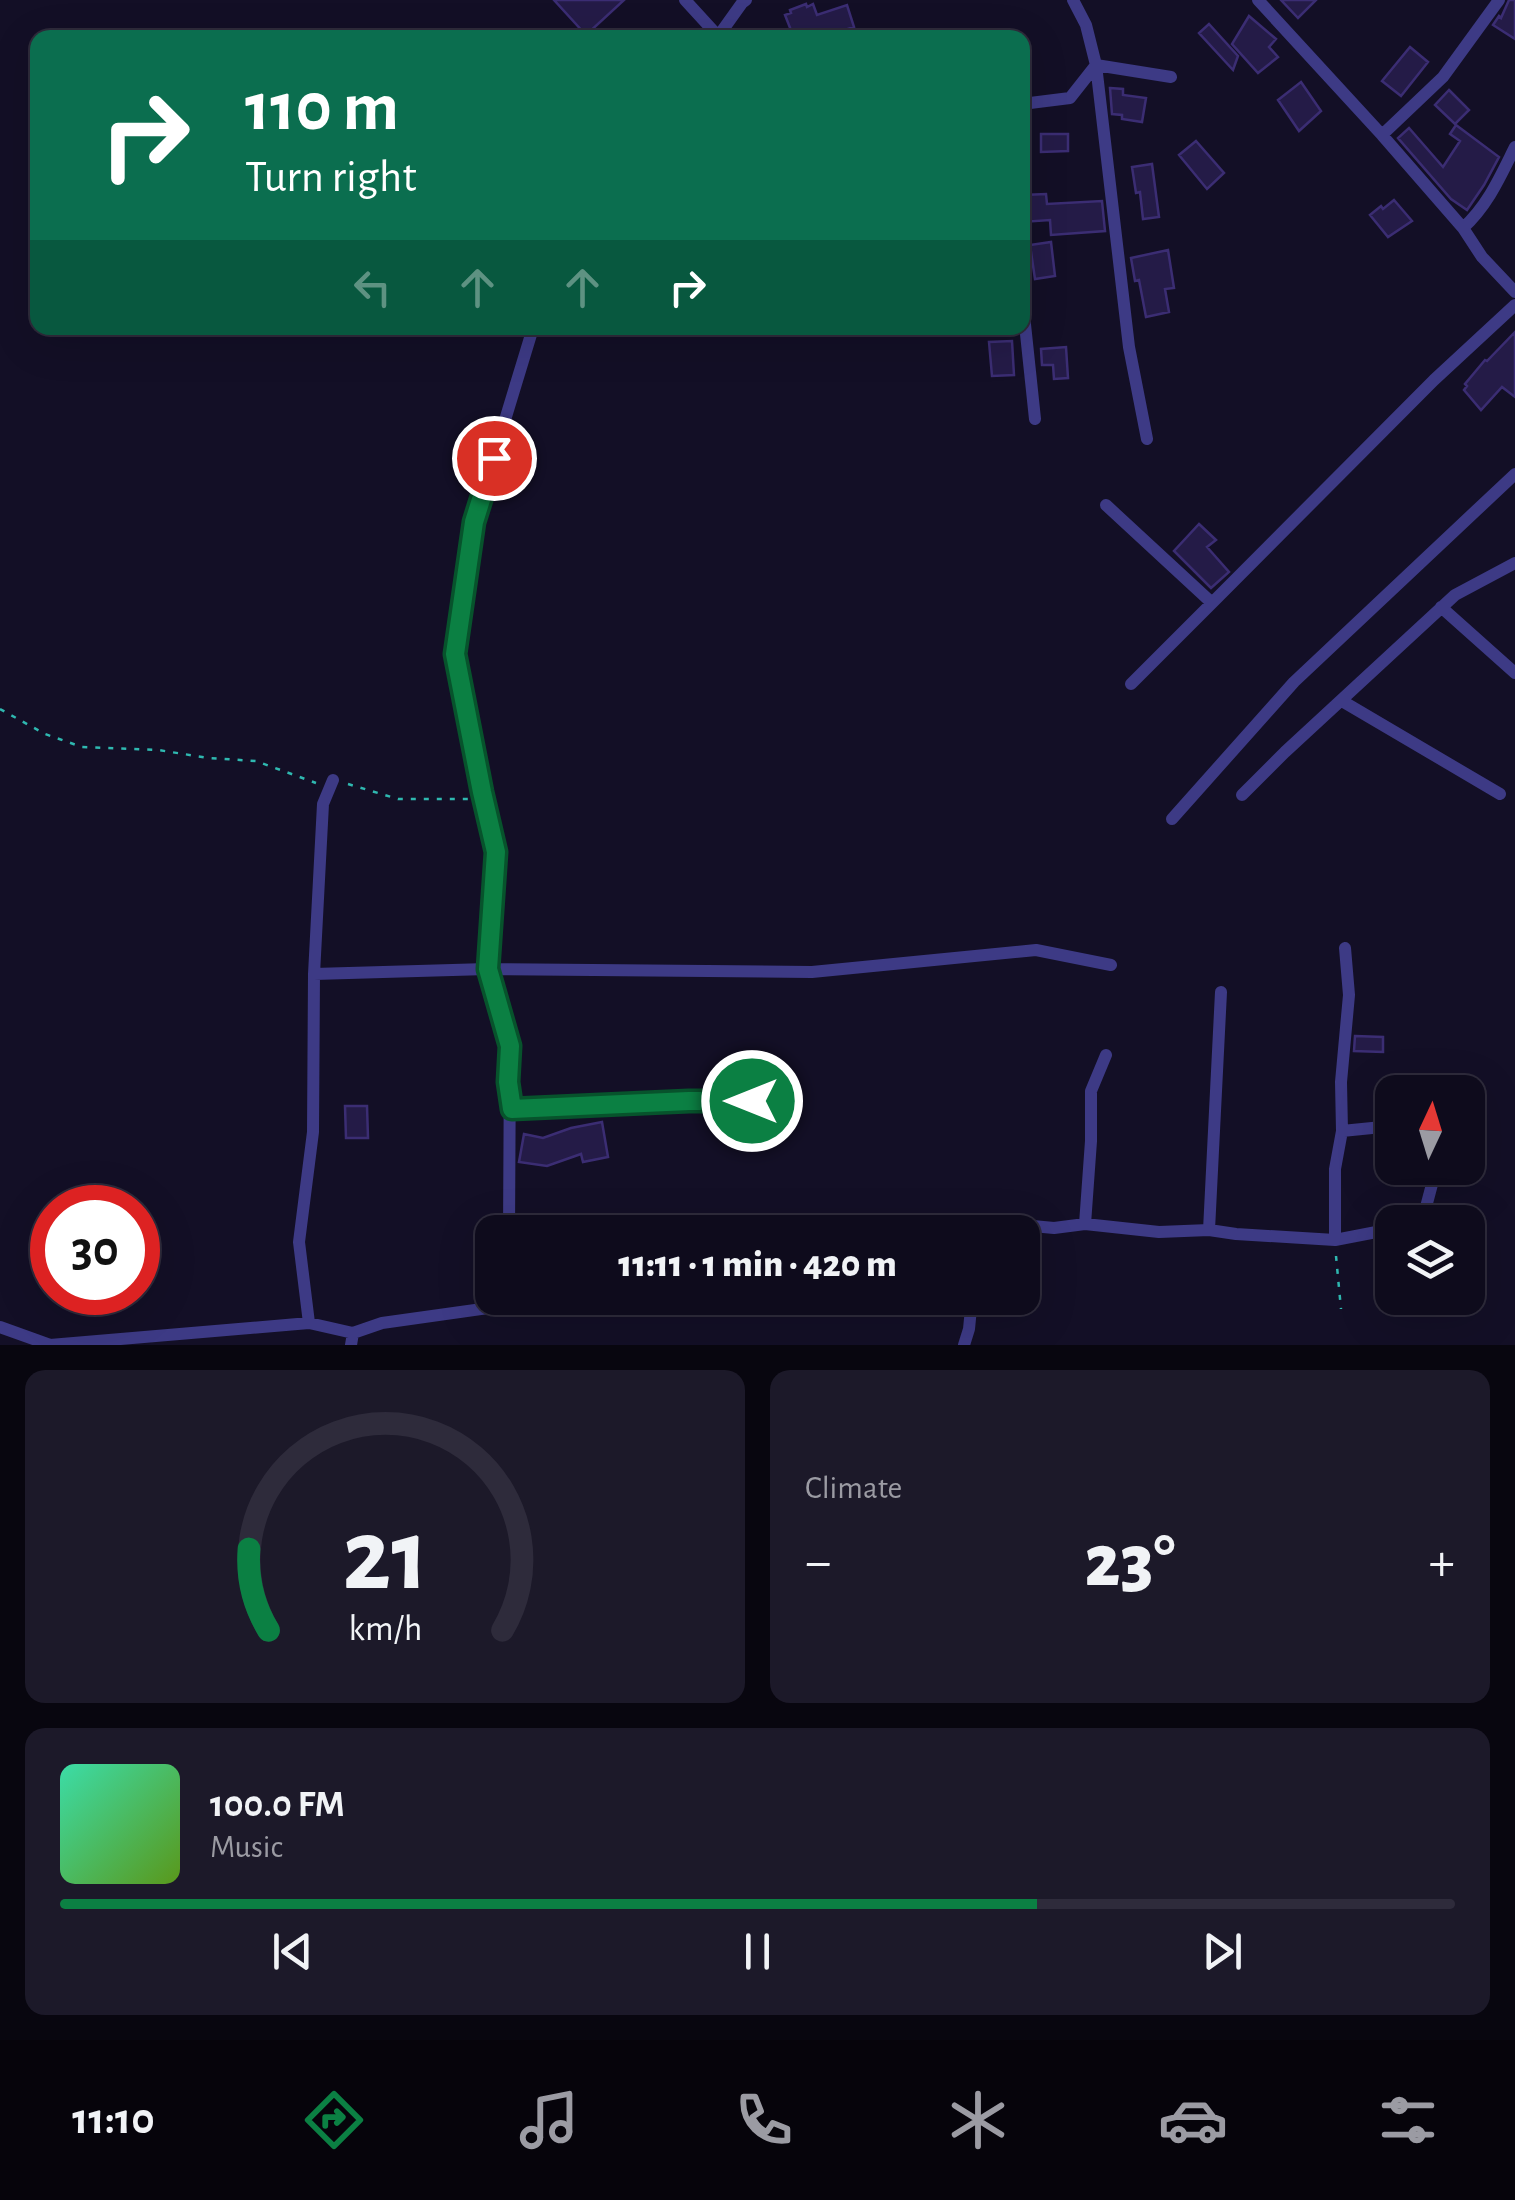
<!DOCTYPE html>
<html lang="en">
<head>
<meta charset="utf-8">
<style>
  body { margin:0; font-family:"Alegreya Sans",sans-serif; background:#1c1929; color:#f1f3f6; height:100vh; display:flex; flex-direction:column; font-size:38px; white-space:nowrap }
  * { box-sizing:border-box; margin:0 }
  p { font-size:32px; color:#9b9ba3 }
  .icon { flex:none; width:55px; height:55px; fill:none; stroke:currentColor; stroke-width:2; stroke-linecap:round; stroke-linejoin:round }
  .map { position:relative; height:1345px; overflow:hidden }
  .side { display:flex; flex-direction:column; gap:25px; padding:25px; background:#08060f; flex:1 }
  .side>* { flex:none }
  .hud { position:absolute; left:30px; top:30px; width:1000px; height:305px; border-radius:20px; box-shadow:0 10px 40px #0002,0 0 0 2px #2e2b3b; background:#0b6e4f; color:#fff; overflow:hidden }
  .needle { width:65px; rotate:4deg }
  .buttons { position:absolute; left:1375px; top:1075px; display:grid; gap:20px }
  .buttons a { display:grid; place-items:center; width:110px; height:110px; border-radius:20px; background:#0e0b1c; box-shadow:0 10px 40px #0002,0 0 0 2px #2e2b3b; font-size:50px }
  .speed { position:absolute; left:30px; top:1185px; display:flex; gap:20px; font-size:50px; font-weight:700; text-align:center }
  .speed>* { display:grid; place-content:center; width:130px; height:130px; border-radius:50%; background:#0e0b1c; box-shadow:0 10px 40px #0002,0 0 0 2px #2e2b3b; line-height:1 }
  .speed .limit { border:15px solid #d22; background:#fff; color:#111 }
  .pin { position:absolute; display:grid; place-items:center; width:85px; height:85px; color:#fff; margin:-42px; border:5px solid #fff; border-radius:50%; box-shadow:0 2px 10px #0007 }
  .me { position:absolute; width:110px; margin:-55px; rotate:270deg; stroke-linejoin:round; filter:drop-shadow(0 0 8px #0008) }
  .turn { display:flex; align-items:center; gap:35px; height:210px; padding:0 50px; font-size:45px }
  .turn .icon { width:130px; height:130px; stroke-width:2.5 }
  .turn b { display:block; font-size:70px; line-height:85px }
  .lanes { display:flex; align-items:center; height:95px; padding:0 50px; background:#0003; justify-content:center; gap:50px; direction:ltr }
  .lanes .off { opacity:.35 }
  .big { font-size:75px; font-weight:800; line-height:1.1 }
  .side .tile { flex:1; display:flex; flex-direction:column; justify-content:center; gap:15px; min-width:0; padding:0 35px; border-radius:20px; background:#1c1929 }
  .side .dial { align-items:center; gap:0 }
  .dial svg { height:260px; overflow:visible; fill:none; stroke:#2e2b3b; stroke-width:7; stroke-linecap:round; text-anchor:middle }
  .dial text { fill:#f1f3f6; stroke:none }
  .song { display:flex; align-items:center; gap:30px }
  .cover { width:120px; height:120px; border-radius:15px; background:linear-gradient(135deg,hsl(160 70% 55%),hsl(90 70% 35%)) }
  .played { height:10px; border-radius:5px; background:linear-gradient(90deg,#0b8043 70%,#2e2b3b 70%) }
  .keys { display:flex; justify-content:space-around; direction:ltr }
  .heat { display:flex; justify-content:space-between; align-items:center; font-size:55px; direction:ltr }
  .side .tiles { flex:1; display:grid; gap:25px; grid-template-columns:1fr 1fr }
  .tile:last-child { grid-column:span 2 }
  .trip { position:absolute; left:475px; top:1215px; width:565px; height:100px; border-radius:20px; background:#0e0b1c; box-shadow:0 10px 40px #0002,0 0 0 2px #2e2b3b; font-weight:800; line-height:100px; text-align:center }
  .tabs { display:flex; height:160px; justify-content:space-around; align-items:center; background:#06040b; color:#9b9ba3 }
  .tabs .icon { width:70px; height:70px }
  .tabs .current { color:#0b8043 }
  .tabs b { font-size:45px; color:#f1f3f6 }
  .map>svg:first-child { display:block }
</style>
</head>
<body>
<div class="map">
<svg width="1515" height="1345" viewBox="0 0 1515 1345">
  <rect width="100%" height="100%" fill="#130f26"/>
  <path fill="#241b47" stroke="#3b2d73" stroke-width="2.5" d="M 554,0 L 624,0 L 586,35 Z
    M 1281,0 L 1316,0 L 1298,18 Z
    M 1509,0 L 1515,0 L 1515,39 L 1493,25 L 1499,16 L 1501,18 Z
    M 806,4 L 807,7 L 813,4 L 817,15 L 847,5 L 854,27 L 820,38 L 794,38 L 785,15 L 791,13 L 790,10 Z
    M 1249,16 L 1276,39 L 1269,47 L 1278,57 L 1258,73 L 1232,44 Z
    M 1209,24 L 1238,56 L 1233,70 L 1199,33 Z
    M 1410,47 L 1428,62 L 1401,96 L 1382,81 Z
    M 1301,82 L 1321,111 L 1299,131 L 1278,100 Z
    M 1110,88 L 1123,89 L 1123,95 L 1146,98 L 1142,122 L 1122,119 L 1122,115 L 1112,114 Z
    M 1449,90 L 1469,110 L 1455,124 L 1435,105 Z
    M 1456,125 L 1499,157 L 1484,185 L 1467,210 L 1451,199 L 1398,138 L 1409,128 L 1443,167 L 1460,141 L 1450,134 Z
    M 1041,134 L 1068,134 L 1068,151 L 1041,152 Z
    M 1196,141 L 1224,173 L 1207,189 L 1179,155 Z
    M 1152,164 L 1159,217 L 1143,219 L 1140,192 L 1136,193 L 1132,167 Z
    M 1046,194 L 1047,204 L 1102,201 L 1105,231 L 1051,235 L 1050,220 L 1022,222 L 1023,195 Z
    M 1394,200 L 1412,221 L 1388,237 L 1370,215 L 1381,206 L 1383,209 Z
    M 1051,242 L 1055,276 L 1035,279 L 1030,245 Z
    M 1168,250 L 1174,288 L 1165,289 L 1169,312 L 1146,317 L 1139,280 L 1135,281 L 1131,258 Z
    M 1515,332 L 1515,397 L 1502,387 L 1481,410 L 1464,390 L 1467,386 L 1465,384 L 1485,360 L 1487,361 Z
    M 1012,341 L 1014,375 L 992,376 L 989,342 Z
    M 1066,347 L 1068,378 L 1054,379 L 1053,365 L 1042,365 L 1041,349 Z
    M 1199,524 L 1216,540 L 1207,547 L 1229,572 L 1211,588 L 1174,551 Z
    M 1355,1036 L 1383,1037 L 1383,1052 L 1354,1051 Z
    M 345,1106 L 367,1106 L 368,1138 L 346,1138 Z
    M 602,1122 L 608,1157 L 583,1162 L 581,1154 L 547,1166 L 519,1162 L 524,1134 L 543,1138 L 571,1128 Z"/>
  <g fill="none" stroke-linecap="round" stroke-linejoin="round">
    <path stroke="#2fb8b0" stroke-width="2.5" stroke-dasharray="5 8" stroke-linecap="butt" d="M 0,709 L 45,734 L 82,747 L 158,750 L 209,758 L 256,761 L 316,783
      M 348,784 L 398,799 L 468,799
      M 1336,1256 L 1341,1309"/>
    <path stroke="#3d3a85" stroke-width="12" d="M 685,0 L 718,36
      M 1073,0 L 1086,25 L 1096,65 L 1171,77
      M 1258,0 L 1382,135 L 1463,228 L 1482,257 L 1515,292
      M 717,38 L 742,3 L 746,0
      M 1022,104 L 1070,98 L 1096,65 L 1129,347 L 1147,439
      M 1382,135 L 1443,77 L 1499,0
      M 1463,228 C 1488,205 1500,177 1515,147
      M 1022,296 L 1035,419
      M 1106,505 L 1212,603 L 1434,380 L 1515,305
      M 1441,607 L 1515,673
      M 1131,684 L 1212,603
      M 1342,701 L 1500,794
      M 1242,795 L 1285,752 L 1455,595 L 1515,563
      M 1172,819 L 1294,682 L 1515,474
      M 314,974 L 487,969 L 812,972 L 1036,950 L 1111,965
      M 511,1109 L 689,1101 L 784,1101
      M 1342,1131 L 1392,1126
      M 1422,1222 L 1435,1173
      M 1085,1224 L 1091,1141 L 1091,1091 L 1106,1055
      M 1209,1230 L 1221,992
      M 509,1232 L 510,1046 L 487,969 L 497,852 L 482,792 L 455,654 L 474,522 L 533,328
      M 977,1232 L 983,1228 L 1022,1225 L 1054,1228 L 1085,1224 L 1159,1232 L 1209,1230 L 1236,1234 L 1335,1240 L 1392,1229
      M 1335,1240 L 1335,1169 L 1342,1131 L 1341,1082 L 1349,995 L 1345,948
      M 309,1323 L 299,1242 L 313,1132 L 314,974 L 323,804 L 333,780
      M 0,1327 L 50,1345 L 309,1323 L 353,1333
      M 351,1345 L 353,1333 L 382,1323 L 517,1304 L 516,1298
      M 964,1345 L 969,1329 L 972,1298"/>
  </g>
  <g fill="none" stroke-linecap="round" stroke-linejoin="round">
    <defs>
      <path id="route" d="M 494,458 L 474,522 L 455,654 L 482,792 L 496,852 L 488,969 L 510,1046 L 508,1082 L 512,1109 L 689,1101 L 752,1101"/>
    </defs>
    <use href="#route" stroke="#07532c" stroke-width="25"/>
    <use href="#route" stroke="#0b8043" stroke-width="18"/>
  </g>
</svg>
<div class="buttons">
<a><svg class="needle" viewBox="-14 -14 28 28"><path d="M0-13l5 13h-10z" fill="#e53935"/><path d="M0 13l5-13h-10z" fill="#9b9ba3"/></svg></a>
<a><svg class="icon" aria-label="layers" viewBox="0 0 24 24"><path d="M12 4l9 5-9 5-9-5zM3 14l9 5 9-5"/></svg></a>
</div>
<div class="speed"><div class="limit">30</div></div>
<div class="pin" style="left:494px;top:458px;background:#d93025"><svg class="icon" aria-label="arrive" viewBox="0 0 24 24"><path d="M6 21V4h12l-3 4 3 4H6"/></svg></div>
<svg class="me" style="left:752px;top:1101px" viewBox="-20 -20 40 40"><circle r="17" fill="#0b8043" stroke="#fff" stroke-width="3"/><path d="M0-11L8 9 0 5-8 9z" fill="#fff"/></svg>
<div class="trip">11:11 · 1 min · 420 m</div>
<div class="hud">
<div class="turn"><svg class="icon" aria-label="right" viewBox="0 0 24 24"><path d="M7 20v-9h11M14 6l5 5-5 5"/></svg><div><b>110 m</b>Turn right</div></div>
<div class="lanes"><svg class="icon off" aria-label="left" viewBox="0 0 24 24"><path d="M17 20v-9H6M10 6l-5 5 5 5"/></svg><svg class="icon off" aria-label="ahead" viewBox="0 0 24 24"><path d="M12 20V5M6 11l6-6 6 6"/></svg><svg class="icon off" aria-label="ahead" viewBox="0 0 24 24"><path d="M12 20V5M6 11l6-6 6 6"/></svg><svg class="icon" aria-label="right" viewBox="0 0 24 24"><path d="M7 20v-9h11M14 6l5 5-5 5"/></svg></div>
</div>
</div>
<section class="side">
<div class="tiles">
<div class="tile dial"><svg viewBox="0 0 100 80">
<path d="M14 69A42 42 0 1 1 86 69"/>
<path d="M14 69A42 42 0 0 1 8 44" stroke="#0b8043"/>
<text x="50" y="56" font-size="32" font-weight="700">21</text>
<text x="50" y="72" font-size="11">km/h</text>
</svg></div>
<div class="tile"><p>Climate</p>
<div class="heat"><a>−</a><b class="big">23°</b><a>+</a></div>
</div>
<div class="tile">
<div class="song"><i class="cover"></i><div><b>100.0 FM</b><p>Music</p></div></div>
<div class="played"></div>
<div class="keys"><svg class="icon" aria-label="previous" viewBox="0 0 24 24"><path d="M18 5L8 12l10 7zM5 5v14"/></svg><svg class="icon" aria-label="pause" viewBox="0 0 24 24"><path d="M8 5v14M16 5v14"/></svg><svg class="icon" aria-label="next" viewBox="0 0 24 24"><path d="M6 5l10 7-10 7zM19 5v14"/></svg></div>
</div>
</div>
</section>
<nav class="tabs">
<b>11:10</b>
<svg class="icon current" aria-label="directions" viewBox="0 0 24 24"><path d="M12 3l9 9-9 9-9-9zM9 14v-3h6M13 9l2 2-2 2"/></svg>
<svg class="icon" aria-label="music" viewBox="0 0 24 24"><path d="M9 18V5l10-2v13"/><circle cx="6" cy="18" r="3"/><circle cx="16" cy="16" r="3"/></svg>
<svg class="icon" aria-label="phone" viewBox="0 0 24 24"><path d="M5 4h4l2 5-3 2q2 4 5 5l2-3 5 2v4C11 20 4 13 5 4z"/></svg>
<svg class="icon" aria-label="climate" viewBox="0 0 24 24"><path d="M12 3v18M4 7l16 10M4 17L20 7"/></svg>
<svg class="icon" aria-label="car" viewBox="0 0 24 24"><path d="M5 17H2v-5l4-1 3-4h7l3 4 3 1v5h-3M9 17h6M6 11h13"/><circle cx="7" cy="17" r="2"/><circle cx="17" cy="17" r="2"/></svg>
<svg class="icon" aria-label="filters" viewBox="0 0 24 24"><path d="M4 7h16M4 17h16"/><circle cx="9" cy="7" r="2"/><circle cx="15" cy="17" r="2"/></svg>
</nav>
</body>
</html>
